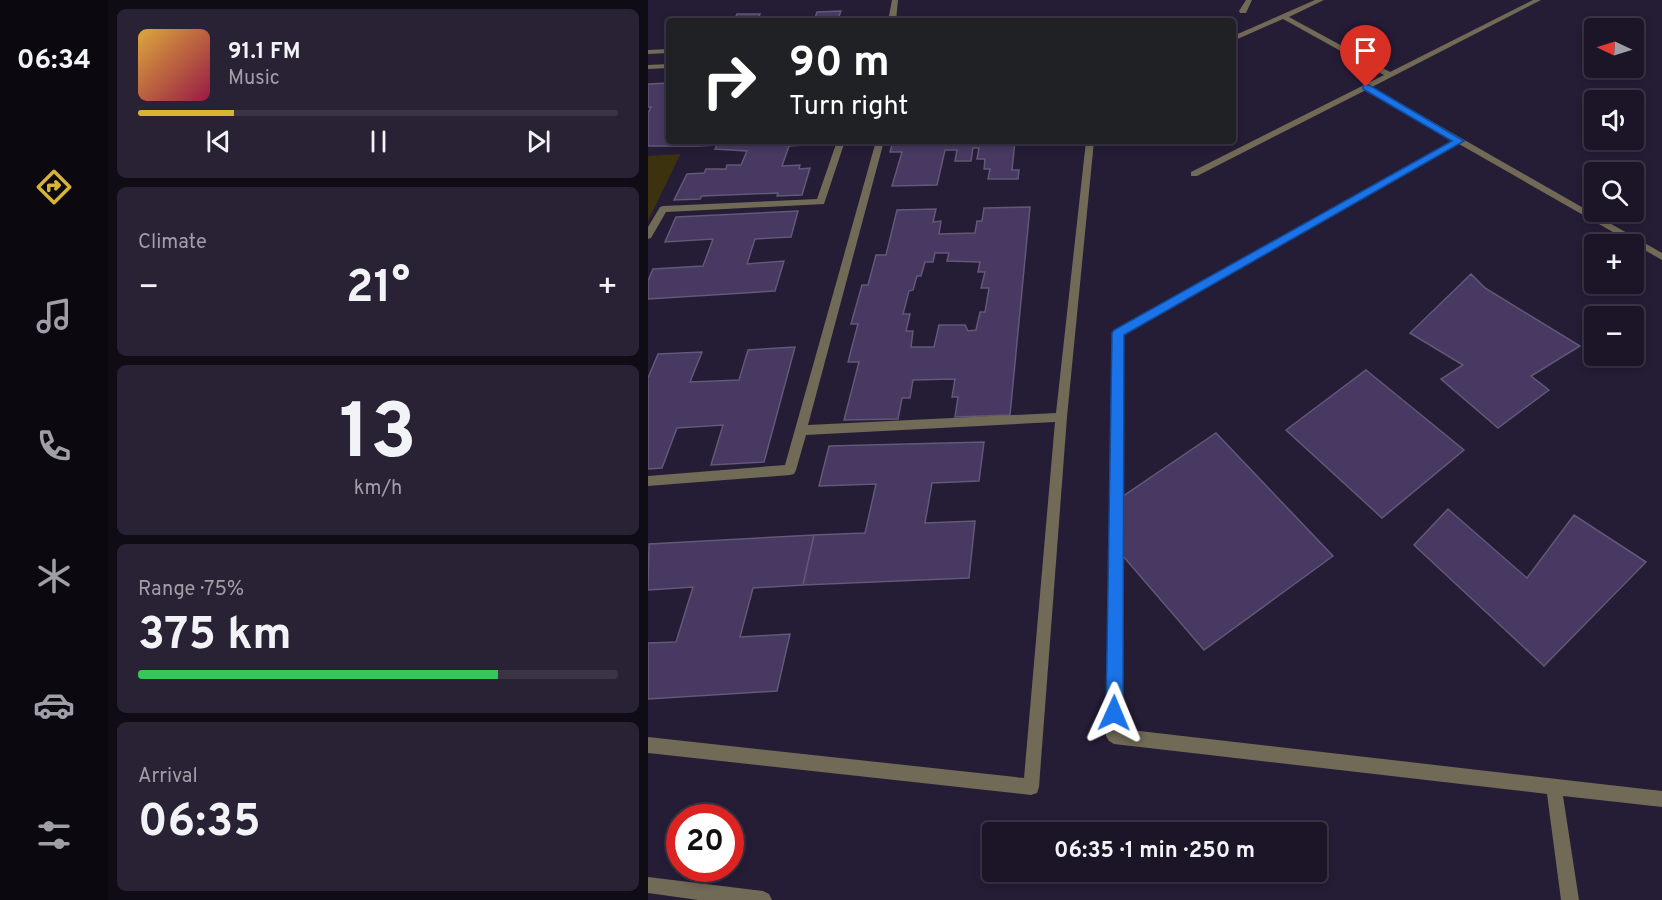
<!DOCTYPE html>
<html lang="en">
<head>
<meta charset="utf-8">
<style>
  body { margin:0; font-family:Overpass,sans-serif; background:#292234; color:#f1f3f6; height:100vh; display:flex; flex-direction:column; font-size:22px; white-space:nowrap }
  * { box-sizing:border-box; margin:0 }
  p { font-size:20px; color:#a09fa8 }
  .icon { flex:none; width:33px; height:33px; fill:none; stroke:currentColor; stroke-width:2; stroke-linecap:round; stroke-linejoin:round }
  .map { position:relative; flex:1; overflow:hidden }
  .panel { display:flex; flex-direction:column; gap:9px; padding:9px; background:#0f0c16; width:540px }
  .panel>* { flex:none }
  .top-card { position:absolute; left:18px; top:18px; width:570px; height:126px; border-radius:6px; box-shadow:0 3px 9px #0003,0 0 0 2px #3a3445; background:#202124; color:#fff; overflow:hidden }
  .needle { width:39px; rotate:274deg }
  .tools { position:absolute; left:936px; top:18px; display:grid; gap:12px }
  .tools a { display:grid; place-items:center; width:60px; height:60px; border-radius:6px; background:#1c1528; box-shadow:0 3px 9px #0003,0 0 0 2px #3a3445; font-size:30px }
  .speed { position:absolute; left:18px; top:804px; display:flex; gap:12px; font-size:30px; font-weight:700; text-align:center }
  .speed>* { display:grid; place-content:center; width:78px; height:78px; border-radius:50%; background:#1c1528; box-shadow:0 3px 9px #0003,0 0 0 2px #3a3445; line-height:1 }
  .speed .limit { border:9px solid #d22; background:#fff; color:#111 }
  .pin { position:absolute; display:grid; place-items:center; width:51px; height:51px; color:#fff; margin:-62px -26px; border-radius:50% 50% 50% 0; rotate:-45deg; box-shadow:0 0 6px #0007 }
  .pin .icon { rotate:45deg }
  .me { position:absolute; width:66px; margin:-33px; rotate:1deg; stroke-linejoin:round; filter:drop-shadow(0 0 4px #0008) }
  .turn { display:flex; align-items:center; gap:21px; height:126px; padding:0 24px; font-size:27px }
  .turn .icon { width:78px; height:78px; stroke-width:2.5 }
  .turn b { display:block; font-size:42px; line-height:51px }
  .big { font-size:45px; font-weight:700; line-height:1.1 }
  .panel .tile { flex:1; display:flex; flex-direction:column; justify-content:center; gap:9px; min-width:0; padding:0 21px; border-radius:9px; background:#292234 }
  .panel .dial { align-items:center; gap:0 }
  .dial b { font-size:78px; line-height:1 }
  .song { display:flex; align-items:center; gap:18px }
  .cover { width:72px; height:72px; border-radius:9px; background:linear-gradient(135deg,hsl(40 70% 55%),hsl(340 70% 35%)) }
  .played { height:6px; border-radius:3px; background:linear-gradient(90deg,#d8b434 20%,#3a3445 20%) }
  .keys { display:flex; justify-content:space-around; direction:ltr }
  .heat { display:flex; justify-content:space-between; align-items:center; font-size:33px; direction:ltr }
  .charge { height:9px; border-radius:4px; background:linear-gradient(90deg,#34c759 75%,#3a3445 0) }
  .trip { position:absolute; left:334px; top:822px; width:345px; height:60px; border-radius:6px; background:#1c1528; box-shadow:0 3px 9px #0003,0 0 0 2px #3a3445; font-weight:700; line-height:60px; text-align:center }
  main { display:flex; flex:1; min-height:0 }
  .tab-bar { display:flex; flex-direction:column; width:108px; justify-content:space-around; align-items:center; background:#0b0810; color:#a09fa8 }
  .tab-bar .icon { width:42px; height:42px }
  .tab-bar .current { color:#d8b434 }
  .tab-bar b { font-size:27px; color:#f1f3f6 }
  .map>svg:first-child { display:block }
</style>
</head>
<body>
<main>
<nav class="tab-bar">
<b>06:34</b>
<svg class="icon current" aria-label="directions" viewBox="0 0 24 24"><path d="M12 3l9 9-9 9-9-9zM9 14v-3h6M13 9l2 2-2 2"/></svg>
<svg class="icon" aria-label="music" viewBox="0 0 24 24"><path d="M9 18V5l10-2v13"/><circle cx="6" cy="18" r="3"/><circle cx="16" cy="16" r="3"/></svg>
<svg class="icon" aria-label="phone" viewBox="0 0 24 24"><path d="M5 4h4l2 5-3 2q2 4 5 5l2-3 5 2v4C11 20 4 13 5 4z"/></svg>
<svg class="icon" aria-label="climate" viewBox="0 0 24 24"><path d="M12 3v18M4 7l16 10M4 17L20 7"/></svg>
<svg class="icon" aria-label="car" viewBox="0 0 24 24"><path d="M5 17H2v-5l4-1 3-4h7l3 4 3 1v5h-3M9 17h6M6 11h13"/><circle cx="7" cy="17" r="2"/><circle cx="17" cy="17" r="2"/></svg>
<svg class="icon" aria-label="filters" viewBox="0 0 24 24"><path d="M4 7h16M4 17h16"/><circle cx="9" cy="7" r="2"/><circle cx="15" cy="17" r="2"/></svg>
</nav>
<section class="panel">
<div class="tile">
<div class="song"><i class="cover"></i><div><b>91.1 FM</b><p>Music</p></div></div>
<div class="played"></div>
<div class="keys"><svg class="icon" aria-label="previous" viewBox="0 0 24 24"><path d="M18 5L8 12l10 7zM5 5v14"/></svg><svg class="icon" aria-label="pause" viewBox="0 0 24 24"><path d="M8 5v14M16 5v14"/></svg><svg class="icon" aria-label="next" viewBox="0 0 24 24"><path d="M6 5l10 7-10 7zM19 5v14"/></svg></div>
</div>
<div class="tile"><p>Climate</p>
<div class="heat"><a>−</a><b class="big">21°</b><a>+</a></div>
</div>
<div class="tile dial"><b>13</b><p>km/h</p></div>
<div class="tile"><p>Range · 75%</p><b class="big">375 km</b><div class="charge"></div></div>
<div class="tile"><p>Arrival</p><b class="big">06:35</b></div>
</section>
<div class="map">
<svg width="1014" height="900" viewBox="0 0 1014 900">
  <rect width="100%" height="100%" fill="#251c36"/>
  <path fill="#3c320e" d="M 32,154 L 32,155 L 0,221 L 0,156 Z"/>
  <path fill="#473962" stroke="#625877" stroke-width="1.5" fill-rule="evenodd" d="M 193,11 L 189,21 L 166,21 L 169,12 Z
    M 89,14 L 112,14 L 109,21 L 86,21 Z
    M 21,83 L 21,141 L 53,141 L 50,146 L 0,146 L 0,113 L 3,107 L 0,107 L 0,84 Z
    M 55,141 L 171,141 L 160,142 L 158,145 L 141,146 L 134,166 L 152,165 L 151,169 L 162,168 L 154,195 L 129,196 L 130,193 L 54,196 L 52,199 L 26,200 L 39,174 L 56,173 L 58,169 L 78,169 L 79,165 L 93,165 L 99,151 L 67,149 L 69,145 L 52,146 Z
    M 245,141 L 375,141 L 367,141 L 364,170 L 371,170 L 370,179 L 340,179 L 342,169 L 336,169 L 337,159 L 329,159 L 331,148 L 325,148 L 323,161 L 307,161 L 309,150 L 297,150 L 289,185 L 244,186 L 254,152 L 242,152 Z
    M 382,207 L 362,415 L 307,417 L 310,397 L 304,397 L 307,379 L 265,380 L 262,398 L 254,398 L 250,419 L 196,420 L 211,362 L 200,362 L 210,324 L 203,324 L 214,285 L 220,285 L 228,255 L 238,255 L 249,210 L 288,209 L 285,222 L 293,221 L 291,234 L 327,233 L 329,221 L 334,221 L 336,208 ZM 287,253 L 301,253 L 299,261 L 332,262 L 330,272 L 337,272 L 333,288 L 341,288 L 337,312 L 332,312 L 328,330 L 320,331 L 317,325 L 291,325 L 286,347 L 263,347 L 265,331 L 258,331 L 262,314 L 255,314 L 261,291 L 265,290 L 269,276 L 273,276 L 277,262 L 285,262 Z
    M 150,211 L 143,237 L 107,239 L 99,264 L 136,261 L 127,291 L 0,299 L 0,281 L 5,269 L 55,266 L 65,239 L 17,242 L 28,217 Z
    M 823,274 L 837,288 L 932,346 L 883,376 L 901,390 L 850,428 L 793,379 L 815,365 L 762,333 Z
    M 147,347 L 116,462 L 63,465 L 75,425 L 29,428 L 14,468 L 0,469 L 0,378 L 10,354 L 54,352 L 42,382 L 91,380 L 100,350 Z
    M 718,370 L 816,450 L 734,518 L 638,430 Z
    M 568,433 L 685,556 L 556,650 L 468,548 L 468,501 Z
    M 336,442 L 331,481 L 284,483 L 277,523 L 327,521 L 321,578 L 155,585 L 166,535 L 217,533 L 228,484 L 171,486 L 181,446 Z
    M 800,509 L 879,578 L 926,515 L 998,562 L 896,666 L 766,545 Z
    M 166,535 L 155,585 L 105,588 L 92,637 L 142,634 L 129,691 L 0,699 L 0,643 L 28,642 L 45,587 L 0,590 L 1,544 Z"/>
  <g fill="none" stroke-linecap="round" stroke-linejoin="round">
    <path fill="#706a56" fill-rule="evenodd" d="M 667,0 L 676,0 L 641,17 L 742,72 L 885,0 L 893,0 L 724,87 L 1014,253 L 1014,260 L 811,144 L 475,335 L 474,729 L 1014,791 L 1014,807 L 915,796 L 931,900 L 913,900 L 899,794 L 466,744 L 461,741 L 458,736 L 465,333 L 466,330 L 805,141 L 718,90 L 549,176 L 543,176 L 543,172 L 736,75 L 635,19 L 585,41 L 585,36 Z"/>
    <path fill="#706a56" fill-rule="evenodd" d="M 244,0 L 250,0 L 248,21 L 240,21 Z
      M 598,0 L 604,0 L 598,13 L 592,13 L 591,11 Z
      M 21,49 L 21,53 L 0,54 L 0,50 Z
      M 21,64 L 21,68 L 0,69 L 0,65 Z
      M 189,141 L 197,141 L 176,204 L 18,212 L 3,238 L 0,239 L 0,227 L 12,207 L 15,206 L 169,199 Z
      M 228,141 L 236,141 L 160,425 L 408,413 L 438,141 L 446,141 L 419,417 L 391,787 L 389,793 L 383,795 L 0,753 L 0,737 L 376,778 L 407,422 L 158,435 L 148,470 L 146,474 L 142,475 L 0,486 L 0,476 L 137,465 Z"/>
    <path fill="#706a56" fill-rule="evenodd" d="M 0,877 L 115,891 L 121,894 L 124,900 L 50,900 L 0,893 Z"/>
  </g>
  <path fill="#1a73e8" stroke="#114b97" stroke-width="1.5" d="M 715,85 L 721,85 L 816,141 L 476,335 L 475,713 L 472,719 L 466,721 L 460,719 L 458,713 L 464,333 L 466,330 L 804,141 L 715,89 Z"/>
</svg>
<div class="tools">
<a><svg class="needle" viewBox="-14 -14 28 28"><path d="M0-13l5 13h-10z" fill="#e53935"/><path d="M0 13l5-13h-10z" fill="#a09fa8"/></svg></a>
<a><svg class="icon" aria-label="sound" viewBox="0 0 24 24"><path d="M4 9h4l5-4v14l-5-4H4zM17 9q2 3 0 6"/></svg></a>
<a><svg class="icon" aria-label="search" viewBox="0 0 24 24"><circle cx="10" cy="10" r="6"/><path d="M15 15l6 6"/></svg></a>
<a>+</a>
<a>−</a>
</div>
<div class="speed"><div class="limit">20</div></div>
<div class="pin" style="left:718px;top:87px;background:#d93025"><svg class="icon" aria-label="arrive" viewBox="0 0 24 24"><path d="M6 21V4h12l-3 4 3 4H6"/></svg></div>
<svg class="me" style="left:466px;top:713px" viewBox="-20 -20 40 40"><path d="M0-17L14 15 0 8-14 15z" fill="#1a73e8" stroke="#fff" stroke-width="4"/></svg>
<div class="trip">06:35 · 1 min · 250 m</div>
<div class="top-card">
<div class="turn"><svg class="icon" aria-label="right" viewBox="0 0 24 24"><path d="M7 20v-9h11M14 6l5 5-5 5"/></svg><div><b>90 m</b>Turn right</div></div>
</div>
</div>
</main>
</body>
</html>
